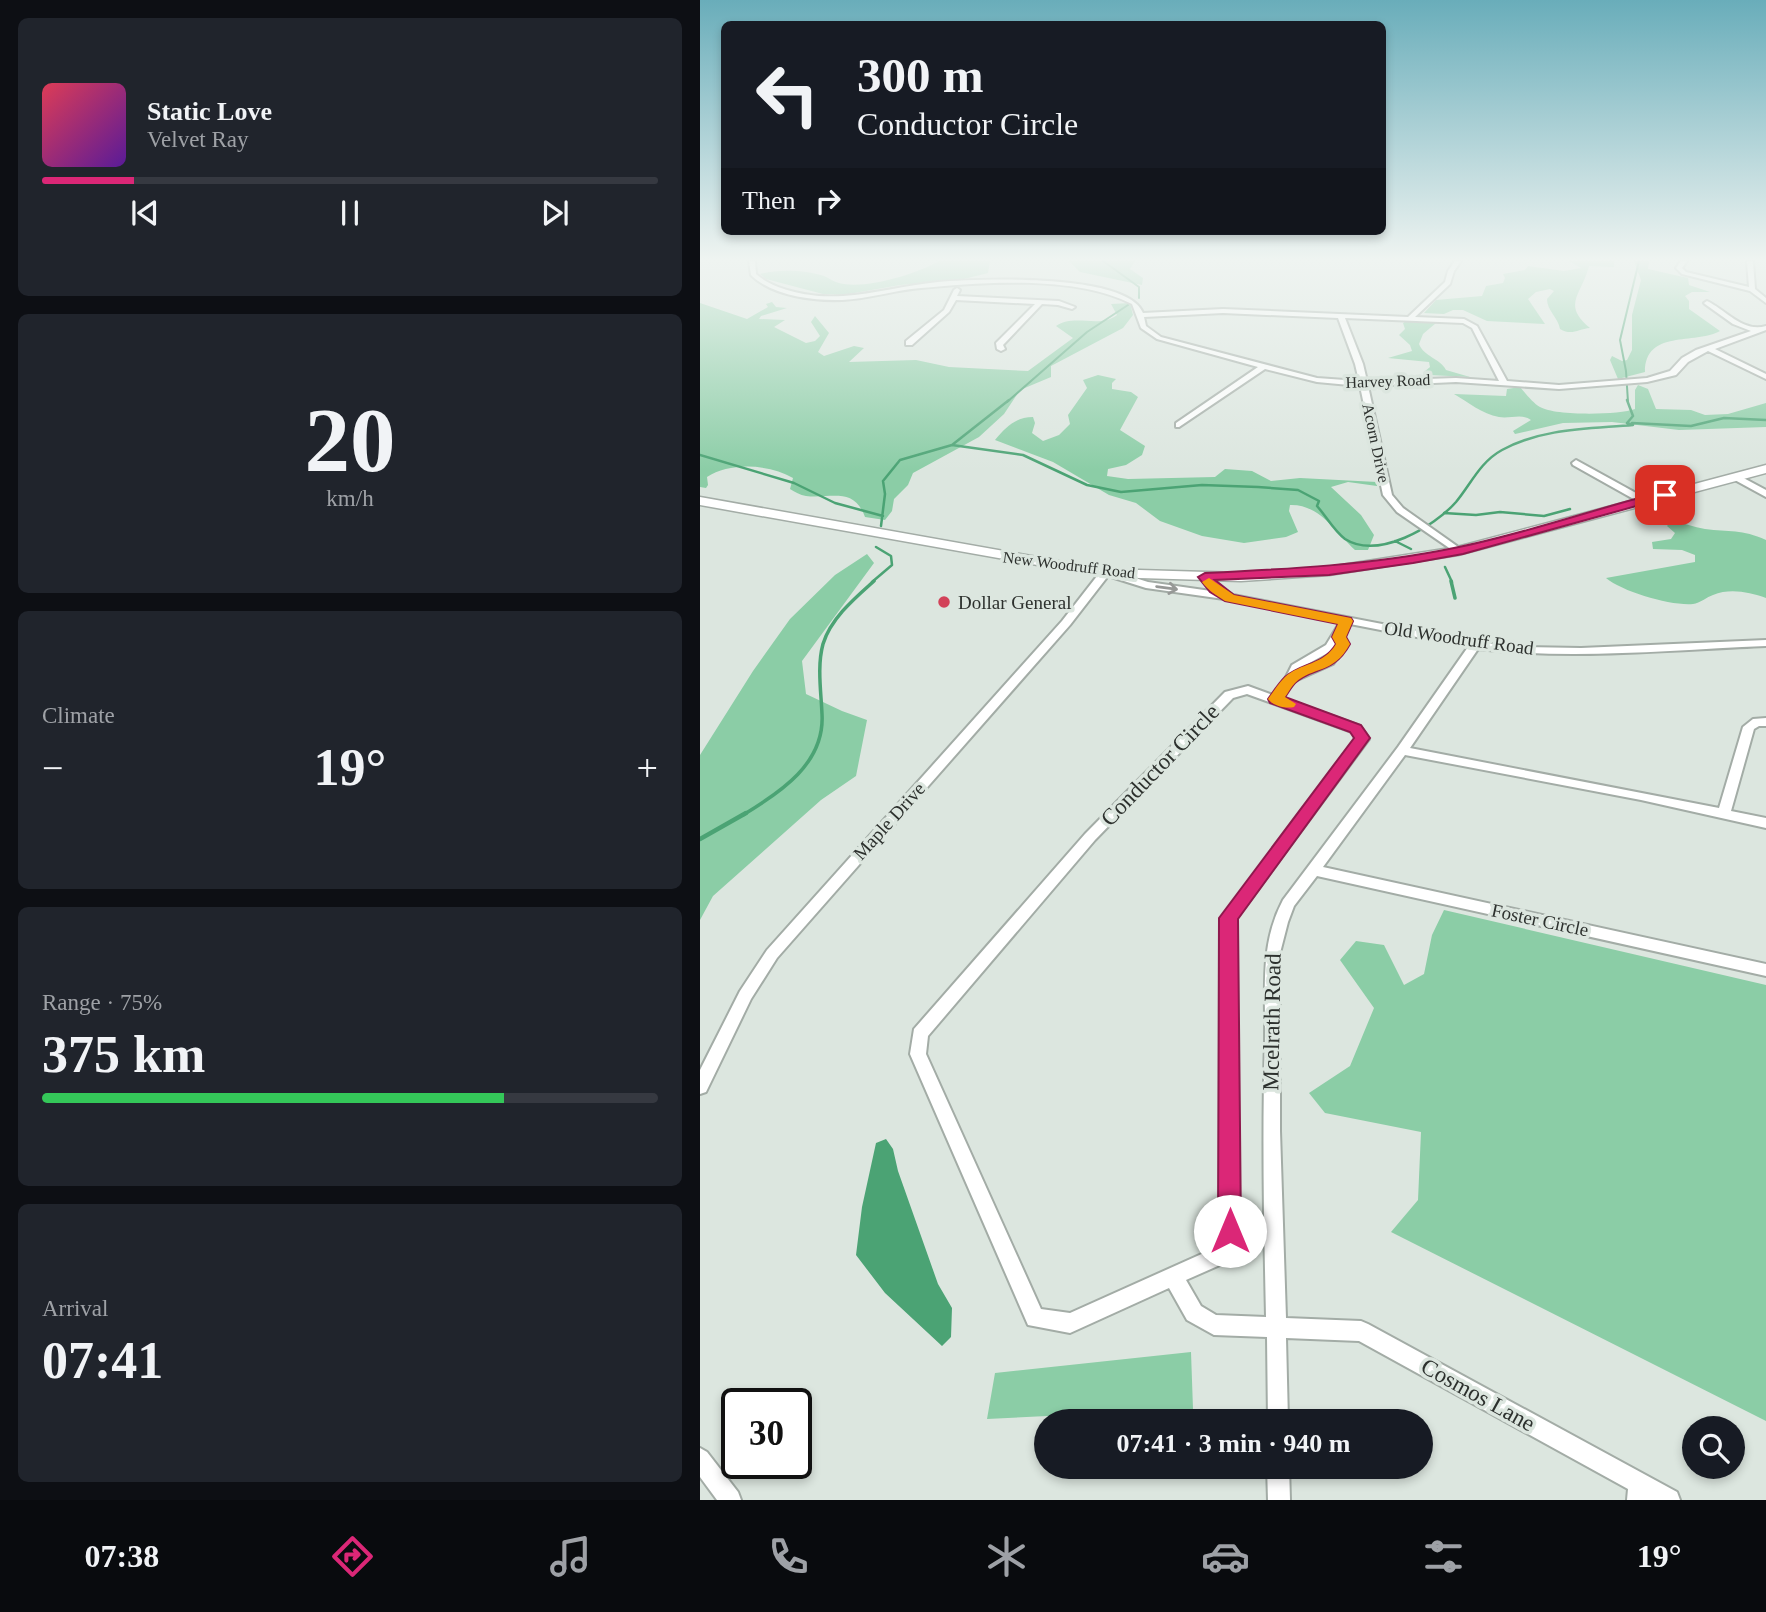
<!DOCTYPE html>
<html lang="en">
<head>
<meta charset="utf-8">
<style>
  body { margin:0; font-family:"Times New Roman",serif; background:#20242c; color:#f1f3f6; height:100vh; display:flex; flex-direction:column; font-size:26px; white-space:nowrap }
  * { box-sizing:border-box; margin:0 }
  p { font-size:23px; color:#9ea1a6 }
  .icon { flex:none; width:38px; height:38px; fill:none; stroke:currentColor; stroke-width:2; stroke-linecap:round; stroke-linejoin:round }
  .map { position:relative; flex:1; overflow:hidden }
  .sheet { display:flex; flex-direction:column; gap:18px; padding:18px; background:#0d0f14; width:700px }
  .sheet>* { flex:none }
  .guide { position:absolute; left:21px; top:21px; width:665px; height:214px; border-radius:10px; box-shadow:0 4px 10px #0003; background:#171b24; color:#f1f3f6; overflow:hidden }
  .tools { position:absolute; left:982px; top:1416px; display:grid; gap:14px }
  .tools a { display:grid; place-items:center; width:63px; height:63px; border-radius:50%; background:#171b24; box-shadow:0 4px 10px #0003; font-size:35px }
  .speed { position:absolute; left:21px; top:1388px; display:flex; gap:14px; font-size:35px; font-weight:700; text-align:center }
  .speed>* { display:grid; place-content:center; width:91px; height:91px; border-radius:50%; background:#171b24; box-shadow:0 4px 10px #0003; line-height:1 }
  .speed .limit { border:4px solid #111; border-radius:10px; background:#fff; color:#111 }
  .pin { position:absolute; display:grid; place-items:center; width:60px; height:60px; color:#fff; margin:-30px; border-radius:14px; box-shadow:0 4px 10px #0006 }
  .me { position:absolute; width:77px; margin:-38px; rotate:0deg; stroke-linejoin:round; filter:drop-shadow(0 0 5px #0008) }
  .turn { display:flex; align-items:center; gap:24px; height:147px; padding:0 21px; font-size:32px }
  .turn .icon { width:91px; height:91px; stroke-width:2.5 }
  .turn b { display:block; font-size:49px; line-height:60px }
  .then { display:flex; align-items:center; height:66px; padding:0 21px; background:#0003; gap:14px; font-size:26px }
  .big { font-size:52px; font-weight:800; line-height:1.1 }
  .sheet .card { flex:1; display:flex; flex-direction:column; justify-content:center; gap:10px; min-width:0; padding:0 24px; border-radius:10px; background:#20242c }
  .sheet .dial { align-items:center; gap:0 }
  .dial b { font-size:91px; line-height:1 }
  .song { display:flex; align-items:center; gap:21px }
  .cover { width:84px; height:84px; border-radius:10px; background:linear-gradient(135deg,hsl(350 70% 55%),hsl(270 70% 35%)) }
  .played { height:7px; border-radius:4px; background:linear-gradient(90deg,#db2777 15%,#363941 15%) }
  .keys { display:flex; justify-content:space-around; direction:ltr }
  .heat { display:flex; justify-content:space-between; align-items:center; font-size:38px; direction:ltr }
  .charge { height:10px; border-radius:5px; background:linear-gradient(90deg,#34c759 75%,#363941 0) }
  .trip { position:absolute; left:334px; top:1409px; width:399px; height:70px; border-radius:35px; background:#171b24; box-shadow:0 4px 10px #0003; font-weight:800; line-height:70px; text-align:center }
  .tab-bar { display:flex; height:112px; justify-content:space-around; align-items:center; background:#090b0e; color:#9ea1a6 }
  .tab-bar .icon { width:49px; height:49px }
  .tab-bar .current { color:#db2777 }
  .tab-bar b { font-size:32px; color:#f1f3f6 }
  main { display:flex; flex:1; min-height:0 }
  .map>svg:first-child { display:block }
</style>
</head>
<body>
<main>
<section class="sheet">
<div class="card">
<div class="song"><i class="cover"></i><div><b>Static Love</b><p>Velvet Ray</p></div></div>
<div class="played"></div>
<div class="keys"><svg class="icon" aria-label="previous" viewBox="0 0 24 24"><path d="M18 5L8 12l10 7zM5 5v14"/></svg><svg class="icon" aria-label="pause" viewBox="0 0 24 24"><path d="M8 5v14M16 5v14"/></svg><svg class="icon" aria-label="next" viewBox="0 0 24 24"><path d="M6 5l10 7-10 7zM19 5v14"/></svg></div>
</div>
<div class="card dial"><b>20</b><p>km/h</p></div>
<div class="card"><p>Climate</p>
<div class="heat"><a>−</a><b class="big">19°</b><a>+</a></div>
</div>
<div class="card"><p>Range · 75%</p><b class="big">375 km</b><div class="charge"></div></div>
<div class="card"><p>Arrival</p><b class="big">07:41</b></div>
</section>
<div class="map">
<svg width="1066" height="1500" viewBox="0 0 1066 1500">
  <rect width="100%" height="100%" fill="#dce6df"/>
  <path fill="#8bcda6" d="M 239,261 L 290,261 L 288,273 L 260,280 L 200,285 L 143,295 L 123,294 L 66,279 L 60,274 C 79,269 105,270 124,276 C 129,278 134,282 139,283 C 164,290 217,274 239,261 Z
    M 369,261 L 435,261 L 430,269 L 443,278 L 442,285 L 380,272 Z
    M 869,261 L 914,261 L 914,267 L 889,266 C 882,295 861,304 890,328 C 878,329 872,336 860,329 C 858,317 847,311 847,299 L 854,291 L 850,289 L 836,292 L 828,299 L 845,324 L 787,321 L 763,310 L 753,310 L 744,314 L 724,313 L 736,300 L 782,296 L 786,286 L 803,283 L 805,278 L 803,274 L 825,270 L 828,266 L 864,271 L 881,268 Z
    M 934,261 L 949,261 L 948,269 L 988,278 L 989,285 L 1010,292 L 992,292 L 985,296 L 989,301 L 989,309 L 1020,331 C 995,345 945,329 945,372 L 918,379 L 910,360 L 912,356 L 922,361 L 927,360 L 932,350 L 932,315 L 941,280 Z
    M 72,302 L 76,307 L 87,308 L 61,316 L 59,319 L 85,320 L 74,327 L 106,343 L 115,341 L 120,336 L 111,322 L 115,316 L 129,333 L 118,352 L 124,356 L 154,346 L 164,348 L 149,362 L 216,360 L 249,367 L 328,371 L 373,338 L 356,326 C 375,313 399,329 417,315 L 411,304 L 430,303 L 433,315 L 423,328 L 351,366 L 351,377 L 320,390 L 304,414 L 279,437 L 213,473 L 208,485 L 194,499 L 192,511 L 185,520 L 165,517 C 154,486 130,499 106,496 C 100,495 95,492 90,489 L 93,478 C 69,464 30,462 7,477 L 8,485 L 6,488 L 0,487 L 0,303 L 47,319 L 68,307 L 66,304 Z
    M 708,320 L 736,323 L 723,334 L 719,344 C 724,357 740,358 746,370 L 770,377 L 729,375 L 724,372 L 730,367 L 729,362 L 688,358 L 712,351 L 710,345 L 699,335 L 705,329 L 703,323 Z
    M 398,375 L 416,379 L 412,383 L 412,389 L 431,392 L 438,397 L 420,430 L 445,446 L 442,455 L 426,465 L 408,469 L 407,476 L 428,479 L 515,477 L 525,469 L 552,471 L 571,481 L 600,478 L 677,482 L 677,486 L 648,482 L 631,487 L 661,515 L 674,535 L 668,550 L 655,550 C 635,531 619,504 590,505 L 589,511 L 598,532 L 586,537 L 544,543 L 502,536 L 460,521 L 436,503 L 409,495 L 353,462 L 295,440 C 306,427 316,417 333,417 L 335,423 L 332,433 L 343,441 L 359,435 L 370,424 L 368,415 L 387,388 L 383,380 Z
    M 938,385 L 948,389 L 956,409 L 991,410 L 1005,415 L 1028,414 L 1066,403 L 1066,427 L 979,430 L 912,422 L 863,423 L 815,434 L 813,431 L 831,420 C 822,413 810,419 799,417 C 782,414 768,402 754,394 L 806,396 L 807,389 L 820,387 C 826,394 833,403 840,407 C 855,416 919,415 935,409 L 935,390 Z
    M 972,520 C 983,523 994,527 1005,529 C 1029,532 1042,529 1066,540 L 1066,598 C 1049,592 1030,588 1013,595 C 1007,597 1000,603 993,604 C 971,606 923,592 906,578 L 995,562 L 995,555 L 982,550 L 953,549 L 952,542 L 971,539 L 975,533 L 967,526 Z
    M 167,554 L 174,563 L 102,661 L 106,694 L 142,711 L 167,720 L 156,776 L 121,800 L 13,896 L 0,920 L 0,755 L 53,671 L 90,619 L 135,575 Z
    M 744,910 L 1066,985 L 1066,1421 L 691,1232 L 718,1200 L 721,1132 L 625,1113 L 609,1093 L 650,1066 L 674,1008 L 640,960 L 656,941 L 684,945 L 704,985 L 724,974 L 732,935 Z
    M 491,1352 L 493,1409 L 287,1419 L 295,1373 Z"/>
  <path fill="#4ba374" d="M 186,1139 L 193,1149 L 198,1171 L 238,1284 L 252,1308 L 251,1337 L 242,1346 L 185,1293 L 156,1255 L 162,1207 L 176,1143 Z"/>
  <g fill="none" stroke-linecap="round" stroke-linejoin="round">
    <path stroke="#4ba374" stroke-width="2" d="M 403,261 L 439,287 L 439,298
      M 307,402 L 387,332 L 428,305
      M 928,402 L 926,371 L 920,340 L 939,261"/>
    <path stroke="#4ba374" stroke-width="2.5" d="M 927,423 L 933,416 L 927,400
      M 932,423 L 991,426 L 1024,418 L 1066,420
      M 252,445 L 323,455 L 387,485 L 421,492 L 502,485 L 558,487 L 598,490 L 619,501 L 617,506 C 626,516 634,531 645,539 C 678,560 734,527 756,502 C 771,484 780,462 802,450 C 842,428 889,429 933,425 L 927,423
      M 0,455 L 94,483 L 135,503 L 183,516
      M 744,513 L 776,515 L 800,512 L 844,516 L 870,509
      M 181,526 L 185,494 L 183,481 L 200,460 L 252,445 L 309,400
      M 695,541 L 711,549
      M 745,567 L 752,582
      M 172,582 L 192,565 L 191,556 L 176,547"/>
    <path stroke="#4ba374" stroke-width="3.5" d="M 751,581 L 755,598
      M 43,815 C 81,792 125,763 122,714 C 121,691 117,666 123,644 C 131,618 155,598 174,581"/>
    <path stroke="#4ba374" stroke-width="4.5" d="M 0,839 L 46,813"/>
    <defs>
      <path id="street" d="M 49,261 L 55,261 L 56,274 C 76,292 116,298 143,296 C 174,294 206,285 238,282 C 277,279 427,272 443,313 L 523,309 L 708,317 L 745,282 L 748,271 L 755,261 L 761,261 L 754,271 L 750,284 L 715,317 L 764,319 L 777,326 L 807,381 L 859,385 L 947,378 L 970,371 L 982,358 L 996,350 L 1051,331 L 1033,324 L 1005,304 L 1004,303 L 1007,301 C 1026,310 1043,333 1066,326 L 1066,330 L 1015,349 L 1066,374 L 1066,379 L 1008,351 L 988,362 L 976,375 L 947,382 L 859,389 L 756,382 L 668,386 L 692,495 L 703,508 L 761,549 L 763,551 L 758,554 L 697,512 L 683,495 L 660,386 L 617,382 L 565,369 L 479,427 L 476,427 L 476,423 L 558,367 L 457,339 L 441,328 L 432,304 C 376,275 282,282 221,288 C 195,290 168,299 142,300 C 113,301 72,296 51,275 ZM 523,313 L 638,318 L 655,364 L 659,381 L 617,378 L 461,337 L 446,326 L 444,317 ZM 645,318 L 763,323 L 772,328 L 799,381 L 756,378 L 667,381 L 663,364 Z
        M 981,261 L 987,261 L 982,268 L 986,272 L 1049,287 L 1047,261 L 1053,261 L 1055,289 L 1066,298 L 1066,303 L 1050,291 L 982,274 L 976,268 Z
        M 257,288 L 260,290 L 257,296 L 359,301 L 375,307 L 372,309 L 358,305 L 342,304 L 303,345 L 305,349 L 301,351 L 297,349 L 296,343 L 335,304 L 256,300 L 249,312 L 212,345 L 206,345 L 206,341 L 244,310 L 254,290 Z
        M 876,460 L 945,498 L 947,500 L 945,502 L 939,502 L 873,465 L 872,463 Z
        M 1036,474 L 1066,490 L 1066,497 L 1033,479 L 1032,477 Z
        M 410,570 L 448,582 L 511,591 L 500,577 L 505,574 L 509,575 L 519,587 L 533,595 L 775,642 L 819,647 L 881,648 L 1066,640 L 1066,646 C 970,650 874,660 778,649 L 710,748 L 1019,808 L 1043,727 L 1053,719 L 1066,718 L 1066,726 L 1059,726 L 1054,729 L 1031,811 L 1066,818 L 1066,828 L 941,800 L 705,755 L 623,867 L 1066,964 L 1066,976 L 617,876 L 594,906 L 588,922 L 580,953 L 580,1131 L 586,1318 L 661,1321 L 668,1324 L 977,1492 L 980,1500 L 927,1500 L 928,1489 L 659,1341 L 586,1338 L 588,1421 L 568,1421 L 567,1337 L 514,1335 L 487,1320 L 469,1288 L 370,1333 L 328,1325 L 210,1054 L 214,1029 L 385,834 L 525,692 L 548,686 L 573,695 L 585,679 L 592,665 L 626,645 L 640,622 L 524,599 L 446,588 L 408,576 L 370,625 L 77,958 L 51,999 L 6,1092 L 0,1094 L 0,1070 L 40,991 L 67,950 L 362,621 L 401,571 ZM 650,624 L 768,647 L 698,747 L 583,900 C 559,945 566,992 565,1041 C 562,1133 564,1225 566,1317 L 516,1315 L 501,1306 L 486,1280 L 529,1261 L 538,1231 L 536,919 L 669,739 L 660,726 L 582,698 L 595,681 L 633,664 L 648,644 L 644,636 ZM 633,650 L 625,660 L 599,671 L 604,666 ZM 547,694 L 652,732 L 657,739 L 522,918 L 520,1231 L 515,1248 L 370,1313 L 341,1309 L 226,1054 L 228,1036 L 395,840 L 533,698 Z
        M 0,1448 L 7,1452 L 38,1492 L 41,1500 L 17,1500 L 0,1477 Z
        M 567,1466 L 589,1466 L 590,1500 L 568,1500 Z"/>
      <path id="secondary" d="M 1066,465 L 1066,473 L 758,555 L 629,575 L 541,581 L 405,577 L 0,505 L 0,497 L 405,569 L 541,573 L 629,567 L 757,547 Z"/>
    </defs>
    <use href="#street" stroke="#a3aca6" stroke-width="4"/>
    <use href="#secondary" stroke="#a3aca6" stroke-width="3"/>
    <use href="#street" fill="#fff" fill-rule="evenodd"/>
    <use href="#secondary" fill="#fff" fill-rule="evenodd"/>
  </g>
  <defs><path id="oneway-shaft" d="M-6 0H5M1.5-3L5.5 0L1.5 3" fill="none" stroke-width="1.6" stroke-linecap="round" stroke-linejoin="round" transform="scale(1.75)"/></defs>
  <use stroke="#969896" href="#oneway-shaft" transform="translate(467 588) rotate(8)"/>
  <linearGradient id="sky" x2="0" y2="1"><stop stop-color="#69adba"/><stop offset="0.55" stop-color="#eff4f1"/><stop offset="1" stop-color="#eff4f1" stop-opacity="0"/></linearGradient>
  <rect width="1066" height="471" fill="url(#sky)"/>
  <path fill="#db2777" stroke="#8e194d" stroke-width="2" d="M 965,491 L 969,492 L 969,497 L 763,554 L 713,563 L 629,575 L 515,580 L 534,595 L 651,618 L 653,621 L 646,637 L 650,644 C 633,675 613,666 595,683 C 591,687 588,693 585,697 L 661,725 L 670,738 L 538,919 L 541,1231 L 538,1239 L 530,1243 L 521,1239 L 518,1231 L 519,918 L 654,738 L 650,732 L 570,703 L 568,699 C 573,692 579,683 585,677 C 600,663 624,665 636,644 L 632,637 L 638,624 L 525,601 L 510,592 L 498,577 L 505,573 C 589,569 671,565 754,548 C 825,534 894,509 965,491 Z"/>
  <path fill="#f59e0b" d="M 509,578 L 534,595 L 651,618 L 653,621 L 646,637 L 650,644 C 633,675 613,666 595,683 C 591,687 588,693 585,697 L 596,704 L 594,707 C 586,709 573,706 568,699 C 573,692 579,683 585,677 C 600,663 624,665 636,644 L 632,637 L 638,624 L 525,601 C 516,595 509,591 502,582 Z"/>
  <circle fill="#d24259" stroke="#dce6df" stroke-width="2.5" cx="244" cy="602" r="7"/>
  <g text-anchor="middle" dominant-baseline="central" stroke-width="7" stroke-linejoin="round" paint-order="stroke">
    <g font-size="16" fill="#2d312e" stroke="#dce6df">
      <text transform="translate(688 381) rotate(-2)">Harvey Road</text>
      <text transform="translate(676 443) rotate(78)">Acorn Drive</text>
      <text transform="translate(369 565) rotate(7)">New Woodruff Road</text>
    </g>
    <g font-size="19" fill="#2d312e" stroke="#dce6df" text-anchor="start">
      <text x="258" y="602">Dollar General</text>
    </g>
    <g font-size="19" fill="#2d312e" stroke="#dce6df">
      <text transform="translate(759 638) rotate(8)">Old Woodruff Road</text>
      <text transform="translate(189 821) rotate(-48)">Maple Drive</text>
      <text transform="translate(840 920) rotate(12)">Foster Circle</text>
    </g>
    <g font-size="23" fill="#2d312e" stroke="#dce6df">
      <text transform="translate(460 765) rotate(-46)">Conductor Circle</text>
      <text transform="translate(572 1022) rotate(-89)">Mcelrath Road</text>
      <text transform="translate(778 1395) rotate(29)">Cosmos Lane</text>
    </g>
  </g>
</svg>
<div class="tools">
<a><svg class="icon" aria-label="search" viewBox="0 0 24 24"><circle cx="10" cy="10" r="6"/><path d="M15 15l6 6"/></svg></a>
</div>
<div class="speed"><div class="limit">30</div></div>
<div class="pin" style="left:965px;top:495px;background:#d93025"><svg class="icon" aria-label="arrive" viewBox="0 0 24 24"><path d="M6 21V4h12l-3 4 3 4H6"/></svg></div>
<svg class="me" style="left:530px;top:1231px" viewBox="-20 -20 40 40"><circle r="19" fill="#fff"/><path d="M0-13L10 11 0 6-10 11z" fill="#db2777"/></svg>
<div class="trip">07:41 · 3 min · 940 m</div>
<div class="guide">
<div class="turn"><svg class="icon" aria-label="left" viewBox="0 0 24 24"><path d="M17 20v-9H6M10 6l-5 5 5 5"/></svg><div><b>300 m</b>Conductor Circle</div></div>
<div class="then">Then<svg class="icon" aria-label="right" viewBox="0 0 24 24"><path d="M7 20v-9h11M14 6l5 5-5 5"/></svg></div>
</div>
</div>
</main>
<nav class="tab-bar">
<b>07:38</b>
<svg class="icon current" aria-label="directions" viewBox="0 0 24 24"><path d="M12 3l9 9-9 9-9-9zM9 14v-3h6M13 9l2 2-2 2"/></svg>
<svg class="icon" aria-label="music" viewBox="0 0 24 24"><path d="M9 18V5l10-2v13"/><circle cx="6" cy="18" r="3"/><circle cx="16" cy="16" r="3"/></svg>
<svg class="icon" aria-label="phone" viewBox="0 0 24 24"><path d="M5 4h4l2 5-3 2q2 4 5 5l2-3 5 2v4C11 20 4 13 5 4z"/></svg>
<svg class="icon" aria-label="climate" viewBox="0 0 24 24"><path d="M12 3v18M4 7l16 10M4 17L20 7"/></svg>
<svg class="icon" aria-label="car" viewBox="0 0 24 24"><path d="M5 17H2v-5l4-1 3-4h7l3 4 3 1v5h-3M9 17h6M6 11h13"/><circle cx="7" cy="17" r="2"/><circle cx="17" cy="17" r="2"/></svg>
<svg class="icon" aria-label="filters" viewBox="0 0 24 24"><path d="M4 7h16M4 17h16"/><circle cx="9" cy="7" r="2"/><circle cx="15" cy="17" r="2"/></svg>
<b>19°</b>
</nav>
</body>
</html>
